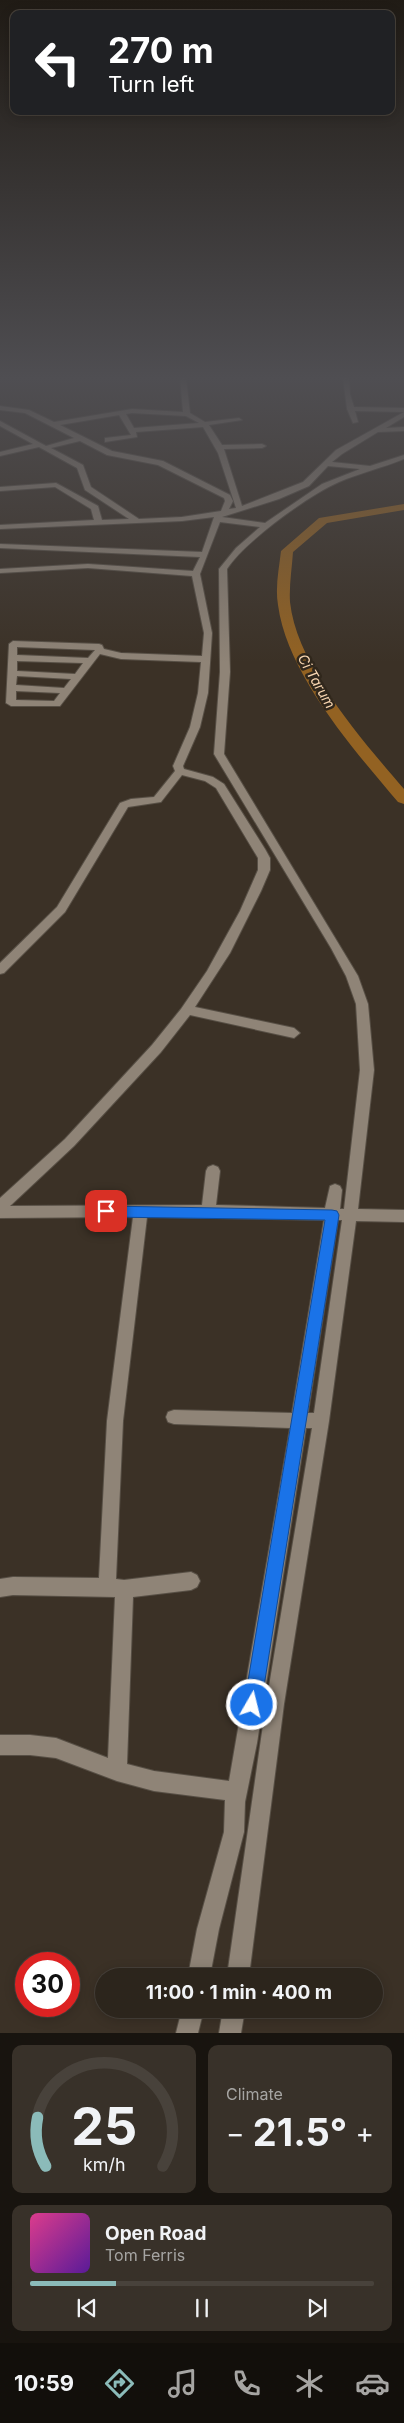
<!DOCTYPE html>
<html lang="en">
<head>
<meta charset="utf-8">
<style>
  body { margin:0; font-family:Inter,sans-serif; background:#383129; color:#f1f3f6; height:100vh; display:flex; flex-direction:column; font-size:19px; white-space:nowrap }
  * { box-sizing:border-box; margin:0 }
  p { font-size:16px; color:#a6a5a3 }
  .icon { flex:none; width:28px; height:28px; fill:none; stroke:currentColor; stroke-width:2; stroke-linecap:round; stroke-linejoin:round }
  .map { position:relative; height:2033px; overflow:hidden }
  .panel { display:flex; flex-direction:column; gap:12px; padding:12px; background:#18140f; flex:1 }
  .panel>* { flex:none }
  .banner { position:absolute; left:10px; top:10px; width:385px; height:105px; border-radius:10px; box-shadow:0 2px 12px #0003,0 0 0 1px #48423b; background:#202124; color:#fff; overflow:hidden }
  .speed { position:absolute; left:15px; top:1952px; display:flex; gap:10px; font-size:25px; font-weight:700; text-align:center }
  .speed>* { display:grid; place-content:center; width:65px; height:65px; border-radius:50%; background:#2c251c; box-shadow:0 2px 12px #0003,0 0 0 1px #48423b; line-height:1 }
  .speed .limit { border:8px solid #d22; background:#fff; color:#111 }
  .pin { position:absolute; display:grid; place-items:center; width:42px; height:42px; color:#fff; margin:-21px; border-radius:10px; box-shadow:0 2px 8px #0006 }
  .me { position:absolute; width:55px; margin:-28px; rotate:8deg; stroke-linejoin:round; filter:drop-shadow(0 0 4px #0008) }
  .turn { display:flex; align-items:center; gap:18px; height:105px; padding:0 15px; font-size:22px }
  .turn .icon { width:65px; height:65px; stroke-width:2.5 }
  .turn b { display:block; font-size:35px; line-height:42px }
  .big { font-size:38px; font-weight:700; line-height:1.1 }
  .panel .tile { flex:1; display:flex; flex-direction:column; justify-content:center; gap:8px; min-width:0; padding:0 18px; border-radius:10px; background:#383129 }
  .panel .dial { align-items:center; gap:0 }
  .dial svg { height:130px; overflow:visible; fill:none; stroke:#48423b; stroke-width:7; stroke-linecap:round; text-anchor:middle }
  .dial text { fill:#f1f3f6; stroke:none }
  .song { display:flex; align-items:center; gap:15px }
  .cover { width:60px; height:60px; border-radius:8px; background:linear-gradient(135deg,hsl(330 70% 55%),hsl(270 70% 35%)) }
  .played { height:5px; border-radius:2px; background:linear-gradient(90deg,#8bbbb9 25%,#48423b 25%) }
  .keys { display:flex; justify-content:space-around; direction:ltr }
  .heat { display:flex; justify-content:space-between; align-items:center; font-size:28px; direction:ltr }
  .panel .tiles { flex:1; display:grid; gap:12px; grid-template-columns:1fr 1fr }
  .tile:last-child { grid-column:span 2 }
  .trip { position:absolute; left:95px; top:1968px; width:288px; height:50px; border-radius:25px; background:#2c251c; box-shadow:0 2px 12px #0003,0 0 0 1px #48423b; font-weight:700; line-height:50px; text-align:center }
  .menu { display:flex; height:80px; justify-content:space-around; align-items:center; background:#120f0b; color:#a6a5a3 }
  .menu .icon { width:35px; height:35px }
  .menu .selected { color:#8bbbb9 }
  .menu b { font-size:22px; color:#f1f3f6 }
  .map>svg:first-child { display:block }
</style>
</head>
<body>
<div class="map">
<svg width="404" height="2033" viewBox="0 0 404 2033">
  <rect width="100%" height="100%" fill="#3b3126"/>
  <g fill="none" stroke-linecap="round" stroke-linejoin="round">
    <path fill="#936222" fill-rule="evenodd" d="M 404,504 L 404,510 L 327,523 L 293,552 C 292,568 289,585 290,602 C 297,667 363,741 404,789 L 404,804 L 398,802 C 354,750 287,674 278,605 C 275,587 279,569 281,551 L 319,518 Z"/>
    <defs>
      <path id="minor" d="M 180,378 L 186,378 L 190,413 L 205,422 L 239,418 L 242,420 L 209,425 L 222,445 L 262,444 L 266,446 L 262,448 L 224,449 L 242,506 L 303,482 L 336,450 L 404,412 L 355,411 L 358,422 L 353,423 L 347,409 L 343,378 L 349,378 L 350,394 L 354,407 L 404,408 L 404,417 L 386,428 L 404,427 L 404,431 L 378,432 L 342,454 L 332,462 L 370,466 L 404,455 L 404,459 C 382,468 360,473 339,482 C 309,495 244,542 227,569 L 230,672 L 224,754 L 358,976 L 368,1004 L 374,1070 L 358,1209 L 404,1210 L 404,1222 L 356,1221 L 329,1421 L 284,1704 L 249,1976 L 227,1976 L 266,1704 L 312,1428 L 306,1428 L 257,1743 L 245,1802 L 244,1832 L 219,1929 L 210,1976 L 188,1976 L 197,1929 L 224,1832 L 225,1800 L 154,1791 L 117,1781 L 56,1758 L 30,1755 L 0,1755 L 0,1735 L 30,1735 L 56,1738 L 108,1758 L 115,1597 L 13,1595 L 0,1597 L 0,1579 L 13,1577 L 99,1578 L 107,1421 L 133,1217 L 0,1218 L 0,1198 L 65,1139 L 152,1045 L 181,1009 L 207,971 L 240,911 L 258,870 L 258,858 L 216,788 L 205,781 L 182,775 L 161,802 L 128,807 L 65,912 L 4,973 L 0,974 L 0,963 L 57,907 L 120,803 L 131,799 L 154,797 L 175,771 L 173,766 L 190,727 L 198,693 L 201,662 L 121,659 L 100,654 L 60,706 L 11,706 L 6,703 L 9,644 L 13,641 L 99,644 L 102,645 L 104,649 L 121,653 L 202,656 L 204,633 L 192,576 L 88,568 L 0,573 L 0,569 L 88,564 L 193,571 L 200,557 L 0,548 L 0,544 L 202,552 L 214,517 L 182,521 L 0,529 L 0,525 L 94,520 L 91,509 L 55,487 L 0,491 L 0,487 L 56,483 L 98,506 L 102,520 L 129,519 L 85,490 L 77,468 L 39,447 L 0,456 L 0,452 L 33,444 L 0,426 L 0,421 L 46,446 L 74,438 L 25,413 L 0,410 L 0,406 L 29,410 L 54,422 L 132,409 L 183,412 ZM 132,413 L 186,416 L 199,423 L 134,428 L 126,414 ZM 119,415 L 131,435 L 105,438 L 105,442 L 137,437 L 136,432 L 203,427 L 218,453 L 236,508 L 229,509 L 233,501 L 230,495 L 163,461 L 112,451 L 60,425 ZM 80,441 L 107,455 L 158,465 L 224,498 L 225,501 L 221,511 L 182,517 L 139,519 L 91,487 L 83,465 L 51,448 ZM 328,466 L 360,469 L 322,484 L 265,523 L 222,517 L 279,499 L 309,486 ZM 220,522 L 260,527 L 236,548 L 219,569 L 220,672 L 214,754 L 331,948 L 346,976 L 356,1004 L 360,1070 L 344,1209 L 340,1209 L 342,1190 L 340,1186 L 335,1184 L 330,1186 L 325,1208 L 216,1205 L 220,1171 L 218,1167 L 213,1165 L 208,1167 L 206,1171 L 202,1205 L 10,1206 L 74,1146 L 161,1052 L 190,1015 L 294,1038 L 300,1033 L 294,1028 L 195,1007 L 230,953 L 261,891 L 270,870 L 270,858 L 265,849 L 224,784 L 213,777 L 184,769 L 183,766 L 200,727 L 208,693 L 212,633 L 200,574 ZM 17,647 L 95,650 L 88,658 L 17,655 ZM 17,661 L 83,663 L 75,674 L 17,671 ZM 17,676 L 71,679 L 64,688 L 16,685 ZM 16,691 L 60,693 L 54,701 L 16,700 ZM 147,1217 L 324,1220 L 292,1413 L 174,1410 L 168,1412 L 166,1417 L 168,1422 L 174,1424 L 290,1428 L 229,1781 L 154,1771 L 127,1764 L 133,1597 L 191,1590 L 197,1587 L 200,1581 L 197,1575 L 191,1572 L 124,1580 L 116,1579 L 123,1421 ZM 338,1220 L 342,1220 L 314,1413 L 308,1413 Z
        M 182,2009 L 204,2009 L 198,2033 L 176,2033 Z
        M 223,2009 L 245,2009 L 241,2033 L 219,2033 Z"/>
    </defs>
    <use href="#minor" stroke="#574f45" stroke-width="2"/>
    <use href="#minor" fill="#8f8477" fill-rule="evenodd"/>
  </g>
  <linearGradient id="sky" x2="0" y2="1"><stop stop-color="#201b15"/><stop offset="0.57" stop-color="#4f4e52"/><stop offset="1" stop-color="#4f4e52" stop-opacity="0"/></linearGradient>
  <rect width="404" height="663" fill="url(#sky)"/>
  <path fill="#1a73e8" stroke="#114b97" d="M 106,1206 L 332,1210 L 337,1211 L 339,1215 L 261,1705 L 258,1711 L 252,1714 L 246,1711 L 244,1705 L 325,1220 L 106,1217 L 101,1215 L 99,1211 L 101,1208 Z"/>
  <g text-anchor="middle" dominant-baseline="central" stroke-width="5" stroke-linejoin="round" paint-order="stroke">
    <g font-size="14" font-style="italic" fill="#f7d5b0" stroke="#30271c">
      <text transform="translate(317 681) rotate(60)">Ci Tarum</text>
    </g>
  </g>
</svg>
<div class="speed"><div class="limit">30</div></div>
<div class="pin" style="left:106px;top:1211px;background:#d93025"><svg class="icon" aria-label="arrive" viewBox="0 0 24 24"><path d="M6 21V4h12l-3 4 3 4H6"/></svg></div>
<svg class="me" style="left:252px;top:1705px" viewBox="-20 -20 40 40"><circle r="17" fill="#1a73e8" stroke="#fff" stroke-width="3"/><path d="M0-11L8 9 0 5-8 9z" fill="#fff"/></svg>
<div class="trip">11:00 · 1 min · 400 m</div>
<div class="banner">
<div class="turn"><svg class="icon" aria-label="left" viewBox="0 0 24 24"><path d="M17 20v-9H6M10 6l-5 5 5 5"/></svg><div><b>270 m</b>Turn left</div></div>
</div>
</div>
<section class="panel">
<div class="tiles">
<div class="tile dial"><svg viewBox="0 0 100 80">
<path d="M14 69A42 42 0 1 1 86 69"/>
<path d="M14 69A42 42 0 0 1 9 39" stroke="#8bbbb9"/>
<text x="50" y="56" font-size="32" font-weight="700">25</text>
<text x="50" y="72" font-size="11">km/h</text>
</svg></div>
<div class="tile"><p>Climate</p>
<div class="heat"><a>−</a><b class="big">21.5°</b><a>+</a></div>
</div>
<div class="tile">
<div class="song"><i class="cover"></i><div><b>Open Road</b><p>Tom Ferris</p></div></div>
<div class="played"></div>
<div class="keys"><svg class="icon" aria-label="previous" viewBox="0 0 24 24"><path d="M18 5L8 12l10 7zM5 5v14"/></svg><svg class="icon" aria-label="pause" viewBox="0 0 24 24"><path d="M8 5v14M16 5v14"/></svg><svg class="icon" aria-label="next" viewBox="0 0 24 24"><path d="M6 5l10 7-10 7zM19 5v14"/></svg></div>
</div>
</div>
</section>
<nav class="menu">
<b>10:59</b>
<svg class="icon selected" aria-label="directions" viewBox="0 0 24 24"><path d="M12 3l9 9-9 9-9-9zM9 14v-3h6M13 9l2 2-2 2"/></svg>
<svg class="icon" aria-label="music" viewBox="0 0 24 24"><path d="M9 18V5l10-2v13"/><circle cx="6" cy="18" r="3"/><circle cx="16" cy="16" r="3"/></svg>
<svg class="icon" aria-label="phone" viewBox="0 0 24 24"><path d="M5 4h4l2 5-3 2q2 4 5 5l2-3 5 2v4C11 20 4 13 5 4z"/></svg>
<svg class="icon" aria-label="climate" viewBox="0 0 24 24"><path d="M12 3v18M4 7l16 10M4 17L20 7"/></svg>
<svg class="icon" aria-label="car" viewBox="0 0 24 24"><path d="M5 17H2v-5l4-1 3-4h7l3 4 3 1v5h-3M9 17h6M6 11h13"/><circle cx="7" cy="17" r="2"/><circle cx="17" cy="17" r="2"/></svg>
</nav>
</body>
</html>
